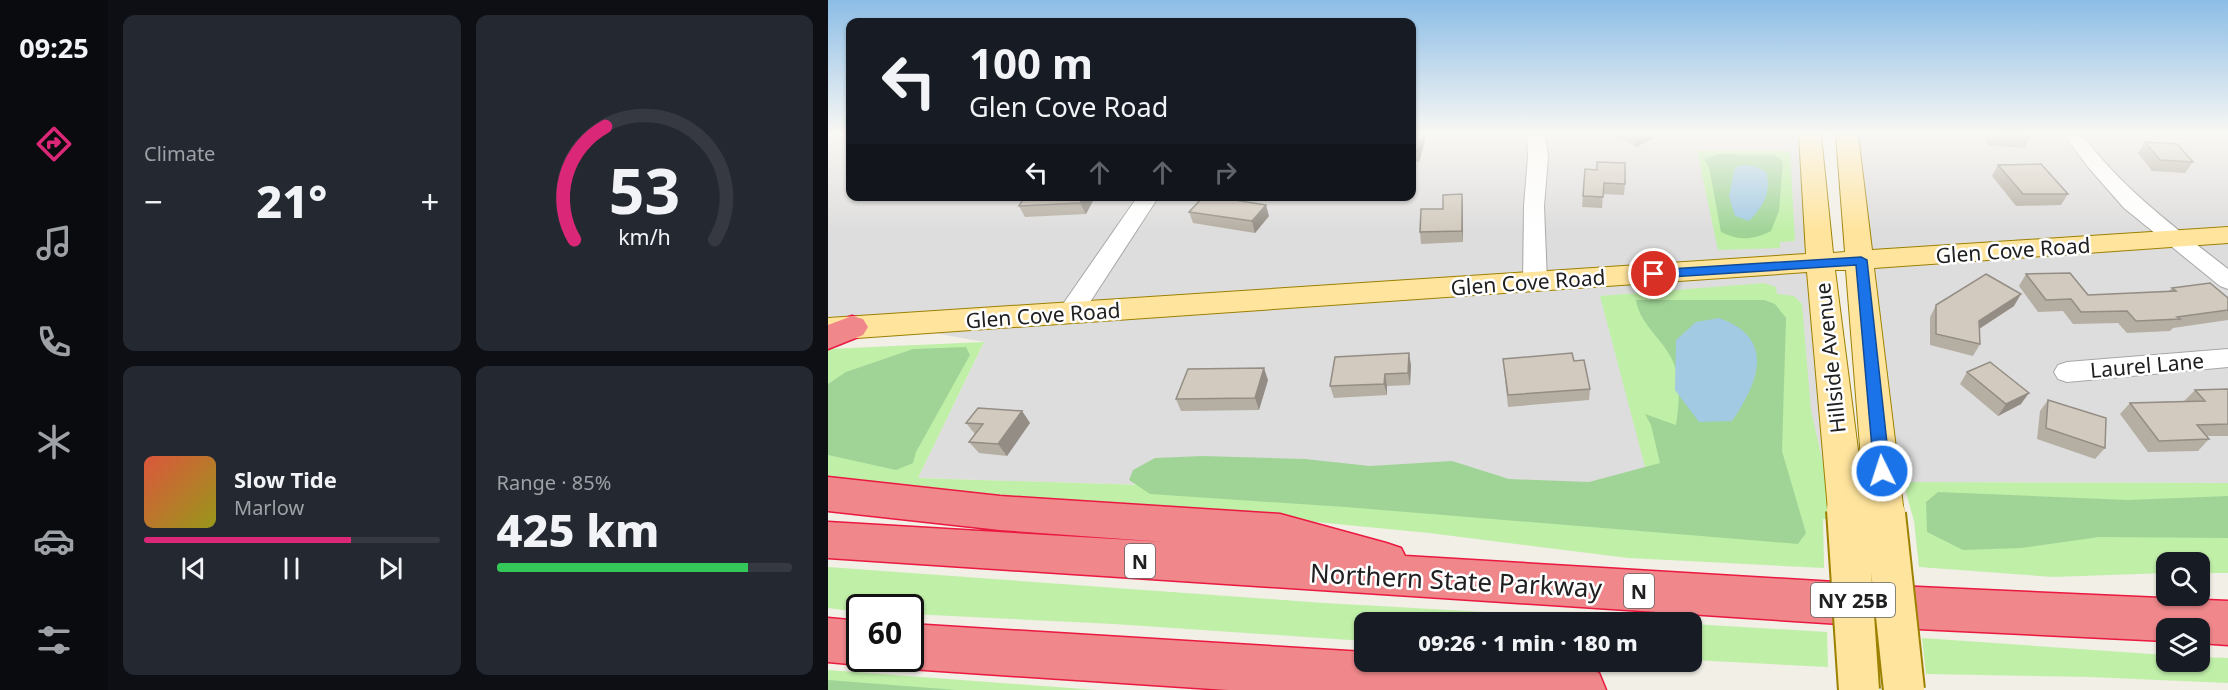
<!DOCTYPE html>
<html lang="en">
<head>
<meta charset="utf-8">
<style>
  body { margin:0; font-family:"Noto Sans",sans-serif; background:#242831; color:#f1f3f6; height:100vh; display:flex; flex-direction:column; font-size:22px; white-space:nowrap }
  * { box-sizing:border-box; margin:0 }
  p { font-size:20px; color:#9ea1a6 }
  .icon { flex:none; width:33px; height:33px; fill:none; stroke:currentColor; stroke-width:2; stroke-linecap:round; stroke-linejoin:round }
  .map { position:relative; flex:1; overflow:hidden }
  .side { display:flex; flex-direction:column; gap:15px; padding:15px; background:#0d0f14; width:720px }
  .side>* { flex:none }
  .banner { position:absolute; left:18px; top:18px; width:570px; height:183px; border-radius:12px; box-shadow:0 2px 4px #0004; background:#171b24; color:#f1f3f6; overflow:hidden }
  .fabs { position:absolute; left:1328px; top:552px; display:grid; gap:12px }
  .fabs a { display:grid; place-items:center; width:54px; height:54px; border-radius:12px; background:#171b24; box-shadow:0 2px 4px #0004; font-size:30px }
  .speed { position:absolute; left:18px; top:594px; display:flex; gap:12px; font-size:30px; font-weight:700; text-align:center }
  .speed>* { display:grid; place-content:center; width:78px; height:78px; border-radius:50%; background:#171b24; box-shadow:0 2px 4px #0004; line-height:1 }
  .speed .limit { border:3px solid #111; border-radius:9px; background:#fff; color:#111 }
  .pin { position:absolute; display:grid; place-items:center; width:51px; height:51px; color:#fff; margin:-26px; border:3px solid #fff; border-radius:50%; box-shadow:0 2px 6px #0007 }
  .me { position:absolute; width:66px; margin:-33px; rotate:356deg; stroke-linejoin:round; filter:drop-shadow(0 0 4px #0008) }
  .turn { display:flex; align-items:center; gap:21px; height:126px; padding:0 24px; font-size:27px }
  .turn .icon { width:78px; height:78px; stroke-width:2.5 }
  .turn b { display:block; font-size:42px; line-height:51px }
  .lanes { display:flex; align-items:center; height:57px; padding:0 24px; background:#0003; justify-content:center; gap:30px; direction:ltr }
  .lanes .off { opacity:.35 }
  .big { font-size:45px; font-weight:800; line-height:1.1 }
  .side .tile { flex:1; display:flex; flex-direction:column; justify-content:center; gap:9px; min-width:0; padding:0 21px; border-radius:12px; background:#242831 }
  .side .dial { align-items:center; gap:0 }
  .dial svg { height:156px; overflow:visible; fill:none; stroke:#363941; stroke-width:7; stroke-linecap:round; text-anchor:middle }
  .dial text { fill:#f1f3f6; stroke:none }
  .song { display:flex; align-items:center; gap:18px }
  .cover { width:72px; height:72px; border-radius:9px; background:linear-gradient(135deg,hsl(10 70% 55%),hsl(60 70% 35%)) }
  .played { height:6px; border-radius:3px; background:linear-gradient(90deg,#db2777 70%,#363941 70%) }
  .keys { display:flex; justify-content:space-around; direction:ltr }
  .heat { display:flex; justify-content:space-between; align-items:center; font-size:33px; direction:ltr }
  .charge { height:9px; border-radius:4px; background:linear-gradient(90deg,#34c759 85%,#363941 0) }
  .side .tiles { flex:1; display:grid; gap:15px; grid-template-columns:repeat(2,1fr) }
  .trip { position:absolute; left:526px; top:612px; width:348px; height:60px; border-radius:12px; background:#171b24; box-shadow:0 2px 4px #0004; font-weight:800; line-height:60px; text-align:center }
  main { display:flex; flex:1; min-height:0 }
  .menu { display:flex; flex-direction:column; width:108px; justify-content:space-around; align-items:center; background:#090b0e; color:#9ea1a6 }
  .menu .icon { width:42px; height:42px }
  .menu .on { color:#db2777 }
  .menu b { font-size:27px; color:#f1f3f6 }
  .map>svg:first-child { display:block }
</style>
</head>
<body>
<main>
<nav class="menu">
<b>09:25</b>
<svg class="icon on" aria-label="directions" viewBox="0 0 24 24"><path d="M12 3l9 9-9 9-9-9zM9 14v-3h6M13 9l2 2-2 2"/></svg>
<svg class="icon" aria-label="music" viewBox="0 0 24 24"><path d="M9 18V5l10-2v13"/><circle cx="6" cy="18" r="3"/><circle cx="16" cy="16" r="3"/></svg>
<svg class="icon" aria-label="phone" viewBox="0 0 24 24"><path d="M5 4h4l2 5-3 2q2 4 5 5l2-3 5 2v4C11 20 4 13 5 4z"/></svg>
<svg class="icon" aria-label="climate" viewBox="0 0 24 24"><path d="M12 3v18M4 7l16 10M4 17L20 7"/></svg>
<svg class="icon" aria-label="car" viewBox="0 0 24 24"><path d="M5 17H2v-5l4-1 3-4h7l3 4 3 1v5h-3M9 17h6M6 11h13"/><circle cx="7" cy="17" r="2"/><circle cx="17" cy="17" r="2"/></svg>
<svg class="icon" aria-label="filters" viewBox="0 0 24 24"><path d="M4 7h16M4 17h16"/><circle cx="9" cy="7" r="2"/><circle cx="15" cy="17" r="2"/></svg>
</nav>
<section class="side">
<div class="tiles">
<div class="tile"><p>Climate</p>
<div class="heat"><a>−</a><b class="big">21°</b><a>+</a></div>
</div>
<div class="tile dial"><svg viewBox="0 0 100 80">
<path d="M14 69A42 42 0 1 1 86 69"/>
<path d="M14 69A42 42 0 0 1 30 11" stroke="#db2777"/>
<text x="50" y="56" font-size="32" font-weight="700">53</text>
<text x="50" y="72" font-size="11">km/h</text>
</svg></div>
<div class="tile">
<div class="song"><i class="cover"></i><div><b>Slow Tide</b><p>Marlow</p></div></div>
<div class="played"></div>
<div class="keys"><svg class="icon" aria-label="previous" viewBox="0 0 24 24"><path d="M18 5L8 12l10 7zM5 5v14"/></svg><svg class="icon" aria-label="pause" viewBox="0 0 24 24"><path d="M8 5v14M16 5v14"/></svg><svg class="icon" aria-label="next" viewBox="0 0 24 24"><path d="M6 5l10 7-10 7zM19 5v14"/></svg></div>
</div>
<div class="tile"><p>Range · 85%</p><b class="big">425 km</b><div class="charge"></div></div>
</div>
</section>
<div class="map">
<svg width="1400" height="690" viewBox="0 0 1400 690">
  <rect width="100%" height="100%" fill="#f1efe6"/>
  <path fill="#dedddd" d="M 0,135 L 22,135 L 22,196 L 584,196 L 584,135 L 982,135 L 1019,510 L 826,501 L 90,478 L 156,342 L 61,325 L 0,329 Z
    M 1019,135 L 1400,135 L 1400,483 L 1075,482 L 1057,514 Z"/>
  <path fill="#c0efa8" d="M 869,151 L 962,151 L 967,241 L 952,242 L 952,248 L 890,250 Z
    M 936,283 L 948,287 L 949,294 L 966,296 L 974,304 L 983,411 L 996,468 L 1001,519 L 995,519 L 996,568 L 800,558 L 601,533 L 335,507 L 101,492 L 0,477 L 0,349 L 156,342 L 90,478 L 826,501 L 772,296 Z
    M 1075,482 L 1400,483 L 1400,573 L 1371,573 L 1371,562 L 1338,562 L 1338,573 L 1225,577 L 1091,567 L 1086,521 Z
    M 0,567 L 496,603 L 840,622 L 537,622 L 537,641 L 286,624 L 83,614 L 82,608 L 32,608 L 31,612 L 0,608 Z
    M 864,624 L 999,632 L 1000,667 L 864,660 Z
    M 1094,638 L 1338,655 L 1338,662 L 1371,662 L 1371,657 L 1400,658 L 1400,683 L 1262,677 L 1098,674 Z
    M 0,670 L 269,690 L 0,690 Z"/>
  <path fill="#a0d497" d="M 890,154 L 946,155 L 955,161 L 951,211 L 943,231 C 925,240 911,241 893,232 L 881,167 L 876,159 Z
    M 808,300 L 936,300 L 947,304 L 958,318 L 954,451 L 978,533 L 970,544 L 517,507 L 322,494 L 301,480 L 305,470 L 327,458 L 375,456 L 477,459 L 542,466 L 624,461 L 681,479 L 761,482 L 832,463 L 823,425 L 817,414 L 848,425 C 851,405 853,384 846,364 C 837,340 812,326 808,300 Z
    M 138,347 L 142,355 L 88,452 L 85,463 L 68,470 L 0,455 L 0,384 L 18,372 L 85,349 Z
    M 1110,492 L 1300,500 L 1400,496 L 1400,538 L 1271,537 L 1193,548 L 1135,550 L 1099,532 L 1098,502 Z
    M 0,680 L 129,690 L 0,690 Z"/>
  <path fill="#a3cae3" d="M 917,165 L 929,167 L 938,172 C 944,192 935,207 921,221 L 907,216 L 901,196 L 907,167 Z
    M 891,318 C 948,338 931,382 904,421 L 871,422 L 847,390 L 848,340 L 868,322 Z"/>
  <g fill="none" stroke-linecap="round" stroke-linejoin="round">
    <defs>
      <path id="minor" d="M 699,135 L 717,135 L 720,157 L 716,206 L 719,282 L 715,287 L 707,290 L 699,287 L 695,282 L 696,206 L 700,157 Z
        M 1236,135 L 1254,135 C 1298,192 1344,225 1400,269 L 1400,289 L 1392,286 L 1296,208 L 1260,167 Z
        M 310,196 L 331,196 L 251,319 L 242,321 L 233,319 L 230,313 L 233,307 Z
        M 1400,349 L 1400,367 L 1239,382 L 1230,379 L 1226,372 L 1230,365 L 1239,362 Z"/>
      <path id="major" d="M 971,135 L 993,135 L 1005,253 L 1017,252 L 1008,135 L 1030,135 L 1044,250 L 1400,227 L 1400,243 L 1046,268 L 1076,514 L 1071,526 L 1057,531 L 1043,526 L 1038,511 L 1033,522 L 1019,526 L 1005,522 L 1000,510 L 979,272 L 0,340 L 0,318 L 978,254 ZM 1007,270 L 1018,270 L 1036,497 Z"/>
      <path id="highway" d="M 24,316 L 35,319 L 40,327 L 35,335 L 0,349 L 0,325 Z
        M 0,477 L 172,496 L 452,514 L 558,543 L 573,548 L 577,556 L 1090,587 L 1400,601 L 1400,645 L 1371,643 L 1371,628 L 1338,628 L 1338,641 L 1090,629 L 0,558 L 0,522 L 337,542 L 172,530 L 0,511 Z
        M 0,618 L 32,621 L 32,658 L 48,659 L 32,665 L 0,662 Z
        M 82,624 L 537,652 L 537,662 L 681,662 L 754,666 L 771,673 L 778,690 L 400,690 L 82,669 L 66,662 L 64,658 L 82,658 Z"/>
    </defs>
    <use href="#minor" stroke="#a7a7a7" stroke-width="2"/>
    <use href="#major" stroke="#9c8000" stroke-width="2"/>
    <use href="#highway" stroke="#eb1840" stroke-width="3"/>
    <use href="#minor" fill="#fff" fill-rule="evenodd"/>
    <use href="#major" fill="#ffe49d" fill-rule="evenodd"/>
    <use href="#highway" fill="#ef878b" fill-rule="evenodd"/>
    <defs>
      <path id="major-bridge" d="M 1019,510 L 1031,690
        M 1057,514 L 1076,690"/>
    </defs>
    <use href="#major-bridge" stroke="#9c8000" stroke-width="44" stroke-linecap="butt"/>
    <use href="#major-bridge" stroke="#ffe49d" stroke-width="40"/>
  </g>
  <path fill="#b5aea3" d="M 584,135 L 596,135 L 597,141 L 591,162 L 584,162 Z
    M 785,135 L 826,135 L 826,138 L 808,147 Z
    M 1155,135 L 1200,135 L 1202,137 L 1196,148 L 1160,145 Z
    M 1317,142 L 1365,162 L 1357,173 L 1324,171 L 1310,153 Z
    M 1170,165 L 1240,194 L 1233,205 L 1188,206 L 1164,176 Z
    M 757,169 L 797,184 L 796,195 L 775,194 L 774,208 L 754,207 Z
    M 634,194 L 635,242 L 593,244 L 592,232 L 615,209 Z
    M 197,196 L 267,196 L 267,197 L 258,214 L 197,217 L 191,206 Z
    M 361,212 L 441,216 L 427,233 L 365,223 Z
    M 1198,274 L 1260,295 L 1340,292 L 1344,288 L 1400,298 L 1400,320 L 1345,328 L 1342,331 L 1299,333 L 1290,323 L 1245,324 L 1235,311 L 1210,312 L 1191,286 Z
    M 1108,305 L 1186,306 L 1152,328 L 1152,344 L 1145,356 L 1102,345 L 1102,317 Z
    M 675,359 L 746,361 L 762,389 L 761,400 L 680,407 L 676,370 Z
    M 583,365 L 582,385 L 559,386 L 559,395 L 506,398 L 502,386 Z
    M 1139,372 L 1193,404 L 1170,416 L 1132,384 Z
    M 440,380 L 431,410 L 353,411 L 348,399 Z
    M 1400,389 L 1400,436 L 1379,436 L 1381,439 L 1370,451 L 1320,452 L 1292,414 L 1302,403 L 1356,401 L 1367,390 Z
    M 1220,400 L 1277,448 L 1267,459 L 1209,439 L 1212,411 Z
    M 194,411 L 202,423 L 179,456 L 151,453 L 141,442 L 147,434 L 138,423 Z"/>
  <path fill="#938d85" d="M 594,135 L 596,135 L 597,141 L 591,162 L 590,151 Z
    M 812,135 L 826,135 L 826,138 L 808,147 L 809,136 Z
    M 634,194 L 635,205 L 635,242 L 634,231 Z
    M 256,196 L 267,197 L 258,214 L 252,203 Z
    M 438,205 L 441,216 L 427,233 L 424,221 Z
    M 1193,294 L 1186,306 L 1145,333 L 1151,321 Z
    M 581,353 L 583,365 L 582,385 L 580,373 Z
    M 436,368 L 440,380 L 431,410 L 427,398 Z
    M 557,374 L 559,386 L 559,395 L 556,384 Z
    M 1201,393 L 1193,404 L 1170,416 L 1178,404 Z
    M 194,411 L 202,423 L 179,456 L 170,444 Z"/>
  <path fill="#d2cabe" stroke="#938d85" stroke-width="1.5" d="M 584,135 L 594,135 L 590,151 L 584,151 Z
    M 1168,135 L 1200,135 L 1202,137 Z
    M 1317,142 L 1349,144 L 1365,162 L 1332,160 Z
    M 769,162 L 797,163 L 797,184 L 776,183 L 775,197 L 755,196 L 757,169 L 769,170 Z
    M 1213,164 L 1240,194 L 1195,194 L 1170,165 Z
    M 634,194 L 634,231 L 592,232 L 593,209 L 615,209 L 615,195 Z
    M 197,196 L 256,196 L 252,203 L 191,206 Z
    M 376,196 L 381,196 L 438,205 L 424,221 L 361,212 Z
    M 1242,273 L 1260,295 L 1348,291 L 1344,288 L 1382,283 L 1400,298 L 1400,310 L 1349,317 L 1352,319 L 1308,321 L 1299,311 L 1253,312 L 1243,299 L 1218,300 L 1198,274 Z
    M 1158,274 L 1193,294 L 1151,321 L 1152,344 L 1108,334 L 1108,305 Z
    M 581,353 L 580,373 L 557,374 L 556,384 L 502,386 L 507,357 Z
    M 744,353 L 746,361 L 756,360 L 762,389 L 680,395 L 675,359 Z
    M 1162,362 L 1201,393 L 1178,404 L 1139,372 Z
    M 436,368 L 427,398 L 348,399 L 360,369 Z
    M 1400,389 L 1400,424 L 1369,425 L 1381,439 L 1331,441 L 1302,403 L 1377,401 L 1367,390 Z
    M 1220,400 L 1278,418 L 1277,448 L 1218,428 Z
    M 150,408 L 194,411 L 170,444 L 141,442 L 155,424 L 138,423 Z"/>
  <linearGradient id="sky" x2="0" y2="1"><stop stop-color="#8cbde6"/><stop offset="0.58" stop-color="#f9f8f4"/><stop offset="1" stop-color="#f9f8f4" stop-opacity="0"/></linearGradient>
  <rect width="1400" height="231" fill="url(#sky)"/>
  <path fill="#1a73e8" stroke="#114b97" stroke-width="1.5" d="M 1033,257 L 1039,260 L 1062,471 L 1054,478 L 1046,471 L 1028,265 L 826,278 L 820,274 L 826,270 Z"/>
  <g text-anchor="middle" dominant-baseline="central" stroke-width="5" stroke-linejoin="round" paint-order="stroke">
    <g fill="#fff" stroke="#636363" stroke-width="1.5">
      <rect x="297" y="544" width="30" height="34" rx="4.5"/>
      <rect x="796" y="574" width="30" height="34" rx="4.5"/>
      <rect x="983" y="583" width="84" height="34" rx="4.5"/>
    </g>
    <g font-size="20" font-weight="bold" fill="#202020">
      <text x="312" y="561">N</text>
      <text x="811" y="591">N</text>
      <text x="1025" y="600">NY 25B</text>
    </g>
    <g font-size="21" fill="#202020" stroke="#fff">
      <text transform="translate(1185 250) rotate(-4)">Glen Cove Road</text>
      <text transform="translate(700 282) rotate(-4)">Glen Cove Road</text>
      <text transform="translate(215 315) rotate(-4)">Glen Cove Road</text>
      <text transform="translate(1002 358) rotate(-96)">Hillside Avenue</text>
      <text transform="translate(1319 365) rotate(-5)">Laurel Lane</text>
    </g>
    <g font-size="26" fill="#202020" stroke="#fff">
      <text transform="translate(628 580) rotate(3)">Northern State Parkway</text>
    </g>
  </g>
</svg>
<div class="fabs">
<a><svg class="icon" aria-label="search" viewBox="0 0 24 24"><circle cx="10" cy="10" r="6"/><path d="M15 15l6 6"/></svg></a>
<a><svg class="icon" aria-label="layers" viewBox="0 0 24 24"><path d="M12 4l9 5-9 5-9-5zM3 14l9 5 9-5"/></svg></a>
</div>
<div class="speed"><div class="limit">60</div></div>
<div class="pin" style="left:826px;top:274px;background:#d93025"><svg class="icon" aria-label="arrive" viewBox="0 0 24 24"><path d="M6 21V4h12l-3 4 3 4H6"/></svg></div>
<svg class="me" style="left:1054px;top:471px" viewBox="-20 -20 40 40"><circle r="17" fill="#1a73e8" stroke="#fff" stroke-width="3"/><path d="M0-11L8 9 0 5-8 9z" fill="#fff"/></svg>
<div class="trip">09:26 · 1 min · 180 m</div>
<div class="banner">
<div class="turn"><svg class="icon" aria-label="left" viewBox="0 0 24 24"><path d="M17 20v-9H6M10 6l-5 5 5 5"/></svg><div><b>100 m</b>Glen Cove Road</div></div>
<div class="lanes"><svg class="icon" aria-label="left" viewBox="0 0 24 24"><path d="M17 20v-9H6M10 6l-5 5 5 5"/></svg><svg class="icon off" aria-label="ahead" viewBox="0 0 24 24"><path d="M12 20V5M6 11l6-6 6 6"/></svg><svg class="icon off" aria-label="ahead" viewBox="0 0 24 24"><path d="M12 20V5M6 11l6-6 6 6"/></svg><svg class="icon off" aria-label="right" viewBox="0 0 24 24"><path d="M7 20v-9h11M14 6l5 5-5 5"/></svg></div>
</div>
</div>
</main>
</body>
</html>
